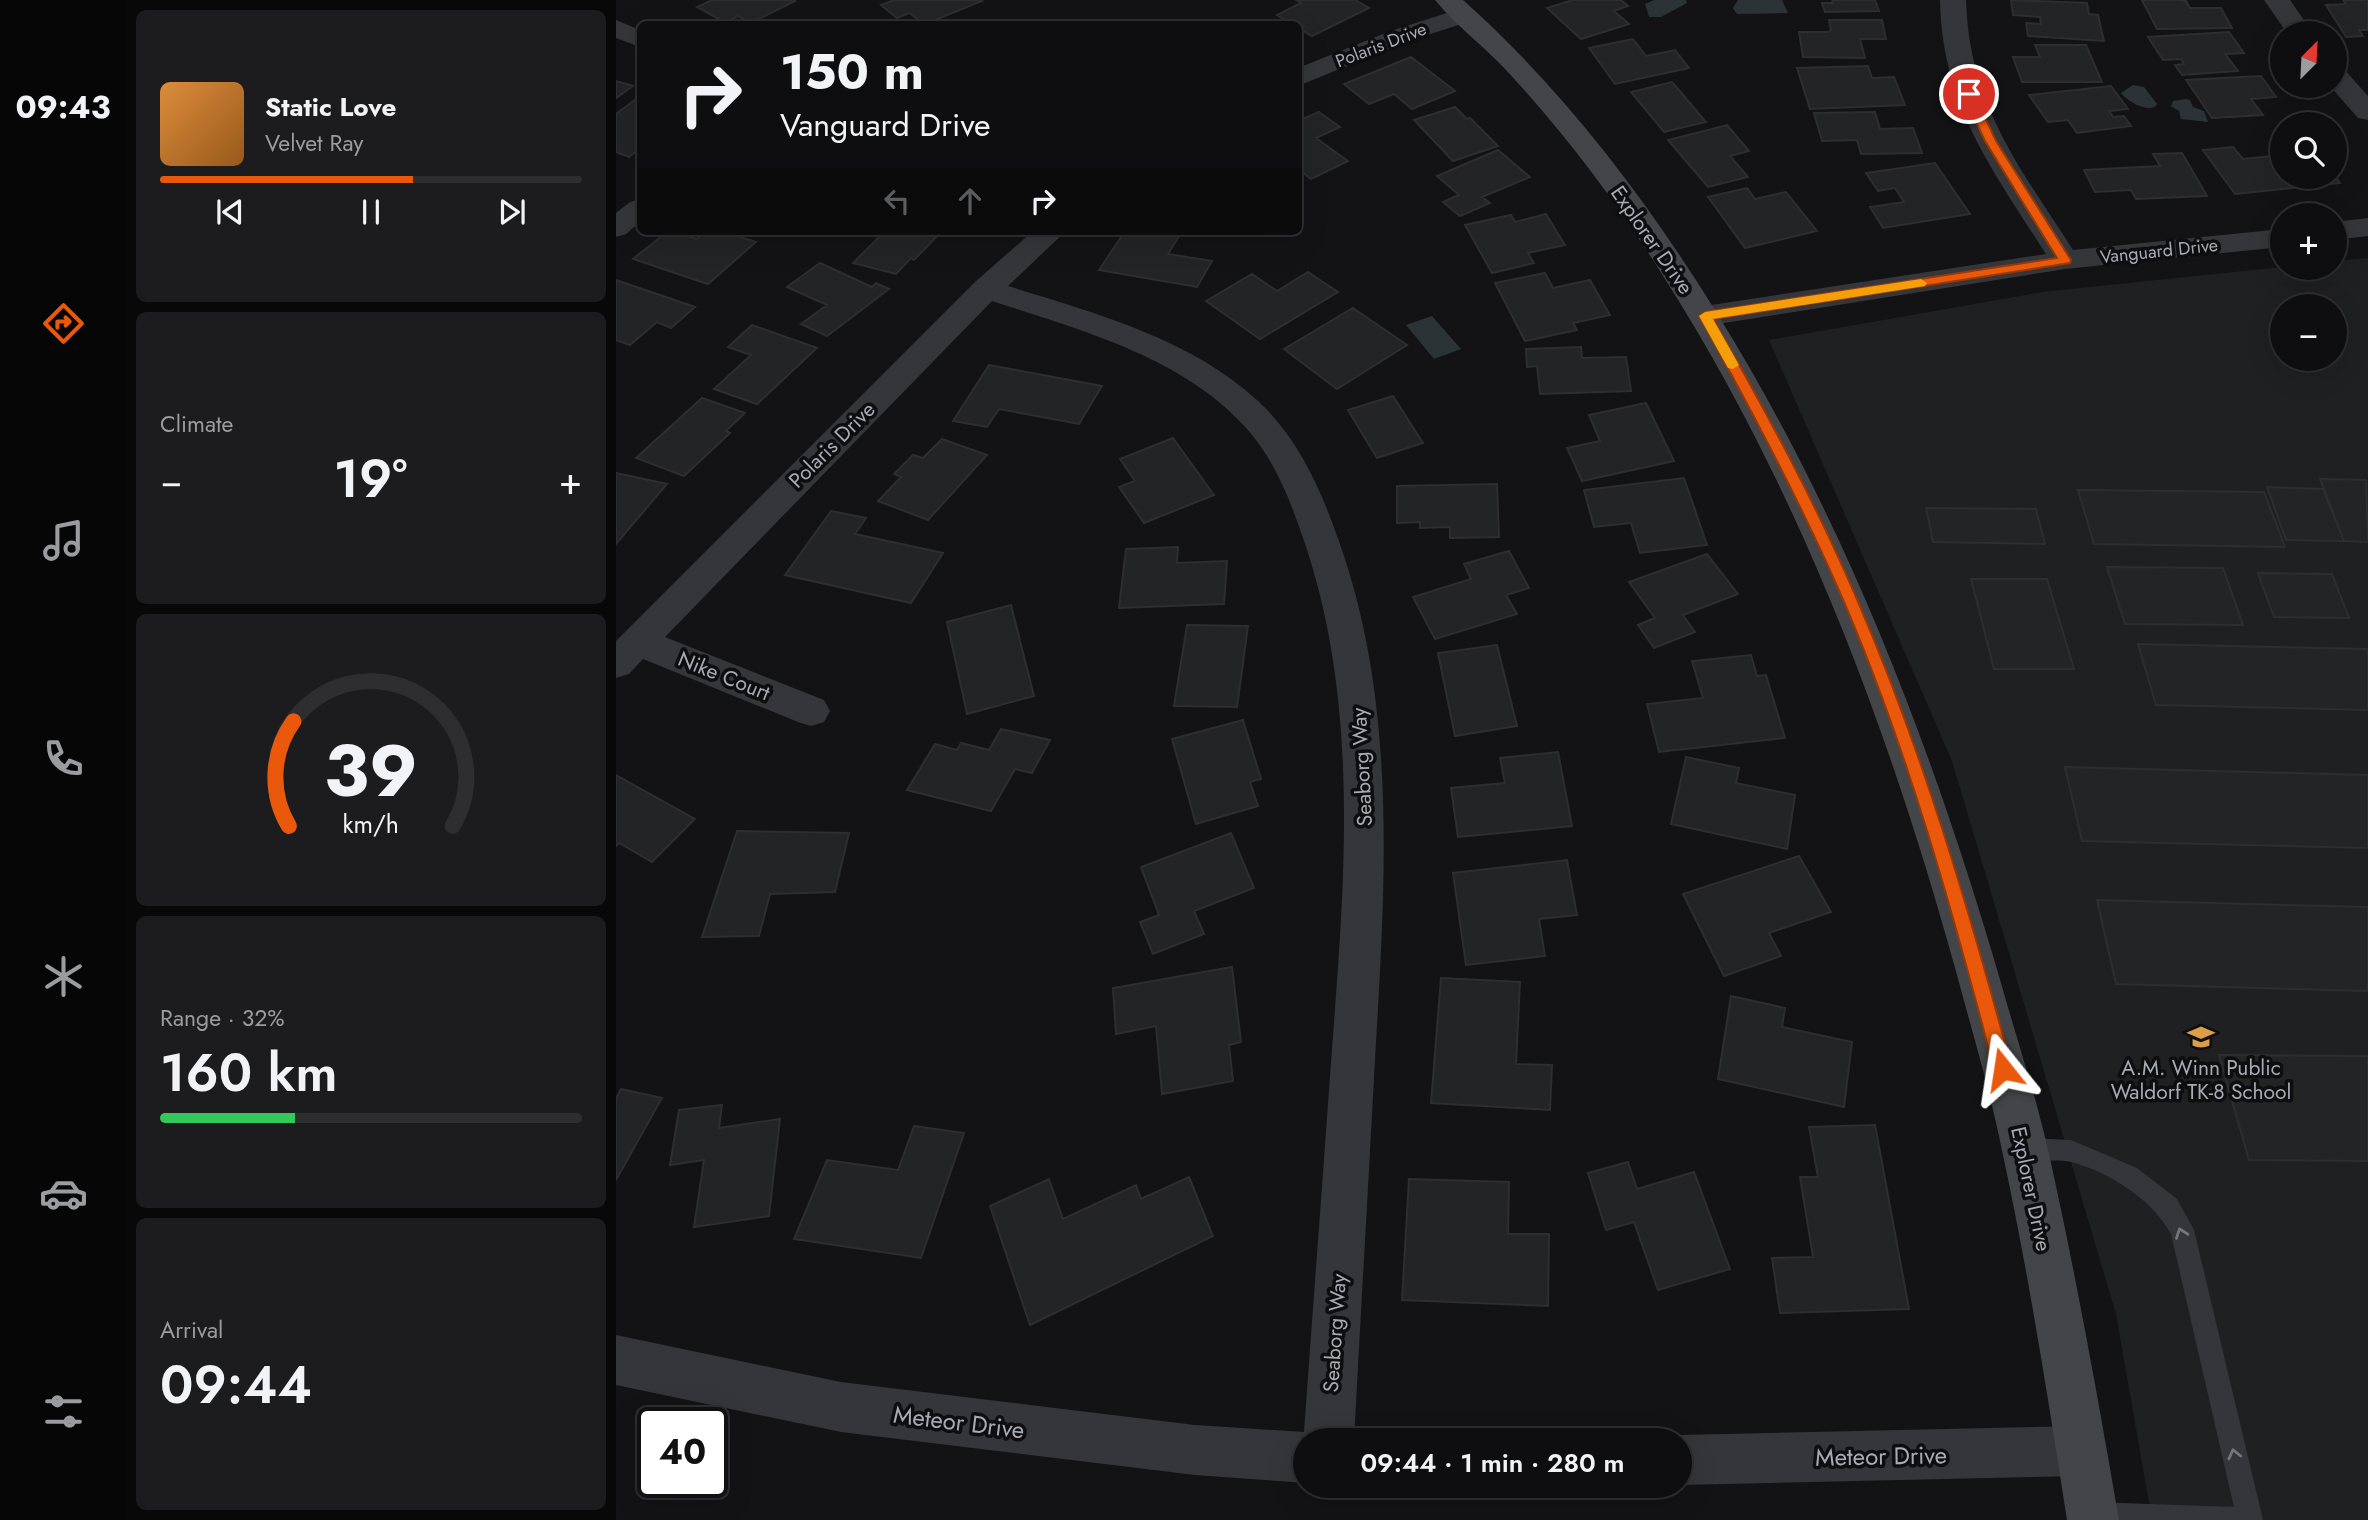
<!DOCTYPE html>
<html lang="en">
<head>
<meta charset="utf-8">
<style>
  body { margin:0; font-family:Jost,sans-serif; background:#1c1c1e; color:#f1f3f6; height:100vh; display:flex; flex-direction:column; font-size:26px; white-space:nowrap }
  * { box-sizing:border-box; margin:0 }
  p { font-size:23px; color:#9b9c9f }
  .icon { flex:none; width:38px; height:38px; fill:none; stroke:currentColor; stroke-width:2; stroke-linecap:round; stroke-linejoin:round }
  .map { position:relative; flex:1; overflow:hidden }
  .side { display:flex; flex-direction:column; gap:10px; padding:10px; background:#080809; width:490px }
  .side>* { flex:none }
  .top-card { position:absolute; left:21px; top:21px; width:665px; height:214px; border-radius:10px; box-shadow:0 7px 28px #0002,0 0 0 2px #2e2e30; background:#0e0e10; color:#f1f3f6; overflow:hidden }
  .needle { width:46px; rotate:24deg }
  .tools { position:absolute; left:1654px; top:21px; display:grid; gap:14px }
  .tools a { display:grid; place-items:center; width:77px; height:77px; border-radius:50%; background:#0e0e10; box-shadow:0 7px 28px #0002,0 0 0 2px #2e2e30; font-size:35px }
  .speed { position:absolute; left:21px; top:1407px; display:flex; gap:14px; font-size:35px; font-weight:700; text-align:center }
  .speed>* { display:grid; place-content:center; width:91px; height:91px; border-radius:50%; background:#0e0e10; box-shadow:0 7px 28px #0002,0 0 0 2px #2e2e30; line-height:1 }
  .speed .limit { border:4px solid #111; border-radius:10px; background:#fff; color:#111 }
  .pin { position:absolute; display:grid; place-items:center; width:60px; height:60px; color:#fff; margin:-30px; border:4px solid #fff; border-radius:50%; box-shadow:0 2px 7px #0007 }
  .me { position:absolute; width:77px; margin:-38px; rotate:345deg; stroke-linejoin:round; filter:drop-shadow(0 0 5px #0008) }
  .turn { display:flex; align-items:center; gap:24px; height:147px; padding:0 28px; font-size:32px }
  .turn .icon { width:91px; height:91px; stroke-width:2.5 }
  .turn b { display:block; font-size:49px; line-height:60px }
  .lanes { display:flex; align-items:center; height:66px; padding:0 28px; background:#0003; justify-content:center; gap:35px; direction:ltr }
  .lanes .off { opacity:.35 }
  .big { font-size:52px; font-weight:600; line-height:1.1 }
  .side .tile { flex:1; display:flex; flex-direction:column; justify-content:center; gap:10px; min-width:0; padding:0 24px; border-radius:10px; background:#1c1c1e }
  .side .dial { align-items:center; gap:0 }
  .dial svg { height:182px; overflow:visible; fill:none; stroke:#2e2e30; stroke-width:7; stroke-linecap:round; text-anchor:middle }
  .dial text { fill:#f1f3f6; stroke:none }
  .song { display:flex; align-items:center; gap:21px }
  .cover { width:84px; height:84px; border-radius:10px; background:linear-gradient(135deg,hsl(30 70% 55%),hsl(30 70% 35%)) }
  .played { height:7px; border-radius:4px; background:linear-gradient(90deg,#ea580c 60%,#2e2e30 60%) }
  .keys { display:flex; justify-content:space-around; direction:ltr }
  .heat { display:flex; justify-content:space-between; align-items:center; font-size:38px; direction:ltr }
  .charge { height:10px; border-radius:5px; background:linear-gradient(90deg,#34c759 32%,#2e2e30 0) }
  .trip { position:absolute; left:677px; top:1428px; width:399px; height:70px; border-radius:35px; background:#0e0e10; box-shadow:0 7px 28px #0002,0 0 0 2px #2e2e30; font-weight:600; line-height:70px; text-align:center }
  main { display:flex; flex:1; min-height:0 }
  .menu { display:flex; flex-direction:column; width:126px; justify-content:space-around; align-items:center; background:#060606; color:#9b9c9f }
  .menu .icon { width:49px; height:49px }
  .menu .selected { color:#ea580c }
  .menu b { font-size:32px; color:#f1f3f6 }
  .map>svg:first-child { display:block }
</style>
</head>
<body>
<main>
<nav class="menu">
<b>09:43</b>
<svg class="icon selected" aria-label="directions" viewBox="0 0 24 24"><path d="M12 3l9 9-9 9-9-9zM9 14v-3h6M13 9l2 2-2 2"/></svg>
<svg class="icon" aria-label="music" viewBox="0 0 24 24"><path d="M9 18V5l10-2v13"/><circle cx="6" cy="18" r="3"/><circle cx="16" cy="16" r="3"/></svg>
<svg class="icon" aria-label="phone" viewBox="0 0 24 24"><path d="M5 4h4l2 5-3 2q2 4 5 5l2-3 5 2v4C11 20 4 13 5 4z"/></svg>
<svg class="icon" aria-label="climate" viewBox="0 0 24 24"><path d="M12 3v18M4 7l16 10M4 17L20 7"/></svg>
<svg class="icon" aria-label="car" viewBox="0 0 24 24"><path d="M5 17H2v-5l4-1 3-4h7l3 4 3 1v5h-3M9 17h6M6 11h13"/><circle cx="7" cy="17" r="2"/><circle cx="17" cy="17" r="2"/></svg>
<svg class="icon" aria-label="filters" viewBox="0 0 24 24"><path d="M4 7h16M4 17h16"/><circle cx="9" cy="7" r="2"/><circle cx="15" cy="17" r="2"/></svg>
</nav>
<section class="side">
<div class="tile">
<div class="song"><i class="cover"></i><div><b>Static Love</b><p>Velvet Ray</p></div></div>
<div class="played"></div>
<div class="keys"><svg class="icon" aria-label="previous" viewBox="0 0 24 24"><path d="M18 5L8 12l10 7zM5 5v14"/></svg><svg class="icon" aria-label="pause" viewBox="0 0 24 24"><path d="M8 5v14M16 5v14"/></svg><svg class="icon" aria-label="next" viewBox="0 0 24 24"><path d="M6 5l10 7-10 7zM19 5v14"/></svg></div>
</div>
<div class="tile"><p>Climate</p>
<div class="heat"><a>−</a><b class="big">19°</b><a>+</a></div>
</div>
<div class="tile dial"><svg viewBox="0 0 100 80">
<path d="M14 69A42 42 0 1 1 86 69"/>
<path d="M14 69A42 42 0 0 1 16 23" stroke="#ea580c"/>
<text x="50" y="56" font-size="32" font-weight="700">39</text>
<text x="50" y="72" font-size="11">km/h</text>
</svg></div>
<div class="tile"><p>Range · 32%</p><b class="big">160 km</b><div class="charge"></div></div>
<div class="tile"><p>Arrival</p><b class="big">09:44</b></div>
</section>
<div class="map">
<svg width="1752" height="1520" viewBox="0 0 1752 1520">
  <rect width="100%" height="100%" fill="#131315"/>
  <path fill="#1f2021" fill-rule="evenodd" d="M 1752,258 L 1752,1520 L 1536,1520 L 1500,1314 L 1336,761 L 1153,340 L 1426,292 L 1666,267 L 1718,268 L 1719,261 ZM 1666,306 L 1718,306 L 1718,359 L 1666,359 Z"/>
  <path fill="#2b3337" d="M 1038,0 L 1070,0 L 1071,3 L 1045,17 L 1033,17 L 1029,4 Z
    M 1122,0 L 1166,0 L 1172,13 L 1121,14 L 1117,8 Z
    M 1517,85 L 1528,87 L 1541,104 L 1539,107 C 1529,111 1512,102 1505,93 Z
    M 1570,99 L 1574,100 L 1577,107 L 1588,111 L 1592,122 L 1565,119 L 1563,111 L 1555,106 L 1557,101 Z
    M 816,316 L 845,349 L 818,359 L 790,325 Z"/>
  <path fill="#232426" stroke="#2e2e30" stroke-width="2" d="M 96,0 L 177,0 L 179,1 L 135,23 L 122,16 L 110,23 L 81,7 Z
    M 278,0 L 364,0 L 366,1 L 309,24 L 293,13 L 281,18 L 265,5 Z
    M 680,0 L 739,0 L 753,8 L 696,36 L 682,28 L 682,24 L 676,24 L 661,15 L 685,3 Z
    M 957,0 L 1005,0 L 1012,6 L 998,11 L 1013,24 L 965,39 L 931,8 Z
    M 1216,0 L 1259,0 L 1263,11 L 1209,12 L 1206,3 L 1217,3 Z
    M 1395,0 L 1471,3 L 1473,14 L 1482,15 L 1488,41 L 1412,36 L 1410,23 L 1425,24 L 1424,17 L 1397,15 Z
    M 1526,0 L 1562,0 L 1570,1 L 1574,8 L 1605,8 L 1616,28 L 1541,29 Z
    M 1727,0 L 1752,0 L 1752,30 L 1743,30 L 1747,36 L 1730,37 L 1710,5 L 1730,4 Z
    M 1213,20 L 1266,20 L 1270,39 L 1244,39 L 1249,58 L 1187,57 L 1183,32 L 1212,32 L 1215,30 Z
    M 1613,32 L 1628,53 L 1609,54 L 1622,71 L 1566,75 L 1559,65 L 1568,64 L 1565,59 L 1547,60 L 1532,37 Z
    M 1017,39 L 1030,56 L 1059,50 L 1073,68 L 999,84 L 973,48 Z
    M 1419,45 L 1470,45 L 1486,82 L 1406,82 L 1397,57 L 1424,57 Z
    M 795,57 L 839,91 L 796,109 L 778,94 L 753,104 L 728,84 Z
    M 1252,66 L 1256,78 L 1278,77 L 1289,105 L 1194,109 L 1181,68 Z
    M 1645,76 L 1660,97 L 1635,99 L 1647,115 L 1596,118 L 1570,80 Z
    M 0,81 L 17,86 L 0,98 Z
    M 1056,82 L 1090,122 L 1048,132 L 1015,92 Z
    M 1495,86 L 1512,109 L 1493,111 L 1497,117 L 1508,116 L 1515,126 L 1461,133 L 1452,120 L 1432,122 L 1413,95 Z
    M 23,97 L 24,148 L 13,157 L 0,152 L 0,114 Z
    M 839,107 L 851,119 L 854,118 L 882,146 L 837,161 L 798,120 Z
    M 703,112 L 724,127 L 700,138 L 732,161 L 695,179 L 682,169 L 682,121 Z
    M 1259,112 L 1264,129 L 1297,128 L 1306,153 L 1245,154 L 1241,140 L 1206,141 L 1198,113 Z
    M 1111,125 L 1133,151 L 1114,156 L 1132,177 L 1092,187 L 1052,140 Z
    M 1617,147 L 1627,159 L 1666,155 L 1666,177 L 1718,175 L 1724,183 L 1619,194 L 1587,150 Z
    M 882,150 L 914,177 L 866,197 L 874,203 L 844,216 L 827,202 L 843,195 L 821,176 Z
    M 1566,153 L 1591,196 L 1520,199 L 1515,190 L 1479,192 L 1468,170 L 1544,166 L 1537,154 Z
    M 1319,163 L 1354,214 L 1267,228 L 1254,207 L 1288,202 L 1279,188 L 1262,191 L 1250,173 Z
    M 1131,188 L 1139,199 L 1170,192 L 1201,231 L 1129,248 L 1092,197 Z
    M 930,214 L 949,245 L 912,253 L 918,263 L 876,273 L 849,225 L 895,215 L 899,222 Z
    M 52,231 L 81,239 L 90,231 L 105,231 L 140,242 L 92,284 L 17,259 Z
    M 269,231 L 326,231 L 298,260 L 295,258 L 280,274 L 237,263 Z
    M 509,231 L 565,233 L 552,254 L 596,261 L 581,287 L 483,270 Z
    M 204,263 L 256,287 L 260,283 L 273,289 L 211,336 L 185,324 L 211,305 L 171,287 Z
    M 692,272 L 722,292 L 644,339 L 590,301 L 636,274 L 661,291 Z
    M 929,273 L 937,288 L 974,280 L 994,315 L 957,323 L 961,330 L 909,341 L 879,283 Z
    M 0,280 L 79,307 L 55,328 L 41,322 L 14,345 L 0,340 Z
    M 737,308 L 791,345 L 721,389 L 668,349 Z
    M 136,325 L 201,348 L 141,404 L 98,389 L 135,355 L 112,347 Z
    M 965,347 L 966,358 L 1010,357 L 1015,391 L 924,394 L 921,366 L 911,367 L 910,349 Z
    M 373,365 L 486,386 L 463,424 L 383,409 L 371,427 L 337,421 Z
    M 777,396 L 807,443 L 761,458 L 732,410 Z
    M 86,398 L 129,413 L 110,431 L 114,433 L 68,476 L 20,458 Z
    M 1030,403 L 1058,461 L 966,481 L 951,448 L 984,441 L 973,415 Z
    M 557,438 L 598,495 L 528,523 L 503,487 L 519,481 L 504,459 Z
    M 326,439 L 371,455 L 312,520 L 262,501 L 285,477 L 278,474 L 297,455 L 307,458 Z
    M 0,473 L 51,484 L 0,544 Z
    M 1068,478 L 1091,545 L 1024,553 L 1015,523 L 978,527 L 968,490 Z
    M 1704,479 L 1750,480 L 1752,542 L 1728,541 Z
    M 881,484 L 883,537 L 834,538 L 834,527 L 804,528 L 804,522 L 781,523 L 781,486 Z
    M 1651,487 L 1707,489 L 1728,541 L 1670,540 Z
    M 1462,490 L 1648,492 L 1669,547 L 1478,544 Z
    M 1310,508 L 1420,509 L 1429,544 L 1317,542 Z
    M 215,511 L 250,518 L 239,534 L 327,553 L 295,603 L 169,575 Z
    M 562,547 L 561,563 L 611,561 L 608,604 L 503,608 L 510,549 Z
    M 893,551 L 913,588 L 890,595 L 901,614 L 819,639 L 797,597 L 855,579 L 848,564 Z
    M 1091,554 L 1122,594 L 1067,615 L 1079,632 L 1038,648 L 1022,625 L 1039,618 L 1013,582 Z
    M 1491,567 L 1607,568 L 1627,625 L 1509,624 Z
    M 1642,573 L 1716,574 L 1733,618 L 1658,617 Z
    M 1355,579 L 1431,579 L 1458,669 L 1378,669 Z
    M 395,605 L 418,696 L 351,714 L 331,622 Z
    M 571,625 L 632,626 L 621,707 L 558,706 Z
    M 1522,644 L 1752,649 L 1752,710 L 1540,705 Z
    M 881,645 L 901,726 L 839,736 L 822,653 Z
    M 1135,655 L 1141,676 L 1150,675 L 1169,738 L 1043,752 L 1031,704 L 1087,698 L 1076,661 Z
    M 627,720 L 645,779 L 634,782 L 642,806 L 580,824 L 556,739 Z
    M 385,729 L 434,740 L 416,773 L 399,769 L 375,811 L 291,790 L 319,744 L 341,750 L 345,743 L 373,750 Z
    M 942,752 L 956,826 L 842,837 L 835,788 L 889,783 L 884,758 Z
    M 1070,757 L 1123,768 L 1120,783 L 1179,795 L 1171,849 L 1055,824 Z
    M 1449,767 L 1752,775 L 1752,848 L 1466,841 Z
    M 0,775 L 79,819 L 36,862 L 3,843 L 0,846 Z
    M 121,831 L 233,833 L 219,892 L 154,894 L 143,936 L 86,937 Z
    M 615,833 L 638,888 L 578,911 L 588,934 L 537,954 L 524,922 L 543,915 L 525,867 Z
    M 1183,856 L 1215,912 L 1153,933 L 1165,956 L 1108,976 L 1067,894 Z
    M 951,860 L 961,915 L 923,919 L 929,956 L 850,965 L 837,873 Z
    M 1481,900 L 1752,907 L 1752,991 L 1500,984 Z
    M 616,967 L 625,1042 L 613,1045 L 617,1081 L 546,1094 L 540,1026 L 500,1034 L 497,988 Z
    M 825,978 L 904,982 L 900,1064 L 936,1065 L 934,1110 L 815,1103 Z
    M 1115,996 L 1169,1008 L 1166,1027 L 1236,1042 L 1228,1107 L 1102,1079 Z
    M 1603,1055 L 1752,1056 L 1752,1161 L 1633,1160 Z
    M 5,1089 L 46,1098 L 0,1180 L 0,1099 Z
    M 106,1105 L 103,1128 L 164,1119 L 153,1216 L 78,1227 L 88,1160 L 54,1165 L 63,1110 Z
    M 1259,1125 L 1293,1309 L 1164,1313 L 1156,1258 L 1197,1257 L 1184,1177 L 1202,1177 L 1193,1127 Z
    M 298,1126 L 348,1133 L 305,1258 L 178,1239 L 211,1160 L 282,1170 Z
    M 1012,1162 L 1021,1189 L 1078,1172 L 1114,1269 L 1042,1290 L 1018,1222 L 990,1230 L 972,1173 Z
    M 573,1177 L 597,1236 L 414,1325 L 374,1206 L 433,1179 L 447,1219 L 520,1185 L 525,1199 Z
    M 793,1179 L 893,1182 L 892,1234 L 933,1234 L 932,1306 L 786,1300 Z"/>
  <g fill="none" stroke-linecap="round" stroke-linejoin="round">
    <path fill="#353639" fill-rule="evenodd" d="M 1409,1138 L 1455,1140 L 1521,1168 L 1561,1199 L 1578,1230 L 1647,1520 L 1467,1520 L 1465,1515 L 1469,1506 L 1478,1502 L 1618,1507 L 1555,1234 C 1536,1199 1493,1172 1455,1162 C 1437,1158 1418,1164 1401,1157 L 1398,1149 L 1401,1141 Z"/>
    <path fill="#353639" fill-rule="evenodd" d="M 1324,0 L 1350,0 C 1353,104 1403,166 1457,250 L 1666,229 L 1666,247 L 1449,269 L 1089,326 L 1078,323 L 1074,316 L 1078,309 L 1089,306 L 1430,254 C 1376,169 1326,105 1324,0 Z
      M 1648,0 L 1674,0 L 1697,33 L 1671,33 Z
      M 849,7 L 858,10 L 862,15 L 858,20 L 790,42 L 682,86 L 682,68 L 772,32 Z
      M 0,20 L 24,30 L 24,47 L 0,38 Z
      M 1718,66 L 1727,68 L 1752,96 L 1752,120 L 1742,118 L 1714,86 L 1718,86 Z
      M 24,199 L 24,222 L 10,234 L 0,237 L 0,213 L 14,202 Z
      M 1752,218 L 1752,236 L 1718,240 L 1718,222 Z
      M 417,231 L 450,231 L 392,286 C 478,313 574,338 642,401 C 680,436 703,485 720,533 C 787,714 767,908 757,1096 C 751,1210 744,1325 738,1440 L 690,1440 L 690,1483 L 579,1475 L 225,1432 L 0,1385 L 0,1335 L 225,1382 L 579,1425 L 688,1432 C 696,1318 705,1204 713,1090 C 726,905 749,714 686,535 C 673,497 658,460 632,430 C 568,357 464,330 376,301 L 49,637 L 208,700 L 214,711 L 208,722 L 195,726 L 182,722 L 27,659 L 13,674 L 0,678 L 0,641 L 359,282 Z
      M 1466,1426 L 1484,1433 L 1491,1451 L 1484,1469 L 1466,1476 L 1064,1485 L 1064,1440 L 1050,1440 L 1064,1435 Z"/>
    <path fill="#434549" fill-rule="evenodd" d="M 819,0 L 847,0 C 948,90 1031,200 1102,315 C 1230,522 1317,749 1385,983 C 1401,1040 1420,1096 1433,1154 C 1460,1275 1482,1398 1503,1520 L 1451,1520 C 1432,1398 1413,1276 1387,1155 C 1375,1094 1357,1035 1341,975 C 1274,732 1185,493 1049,279 C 1003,205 950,135 891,71 C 869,47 840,26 819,0 Z"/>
  </g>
  <defs><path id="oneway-chevron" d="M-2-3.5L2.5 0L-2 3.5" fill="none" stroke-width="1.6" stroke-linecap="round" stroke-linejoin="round" transform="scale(1.75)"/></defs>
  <g stroke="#74767c">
    <use href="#oneway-chevron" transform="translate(1565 1233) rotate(-110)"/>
    <use href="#oneway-chevron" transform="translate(1618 1454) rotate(-103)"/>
  </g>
  <path fill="#ea580c" stroke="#983908" stroke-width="2" d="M 1349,91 L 1358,94 L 1380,141 L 1455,260 L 1454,263 L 1097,319 C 1149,409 1199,501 1240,597 C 1306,749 1353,909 1396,1069 L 1393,1075 L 1387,1077 L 1380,1075 L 1378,1069 C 1336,909 1291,747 1225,595 C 1183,499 1134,407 1083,316 L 1089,312 L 1441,258 L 1369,141 L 1347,94 Z"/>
  <path fill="#f59e0b" d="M 1305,279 L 1311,283 L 1309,286 L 1097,319 L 1123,365 L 1117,369 L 1112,368 L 1083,316 L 1089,312 Z"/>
  <defs>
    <symbol id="school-bare" viewBox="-9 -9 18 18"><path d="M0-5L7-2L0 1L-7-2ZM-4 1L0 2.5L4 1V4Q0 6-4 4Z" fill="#db9d45" stroke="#0e0e10" stroke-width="2.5" paint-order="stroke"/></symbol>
  </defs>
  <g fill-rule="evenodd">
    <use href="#school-bare" x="1566" y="1018" width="38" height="38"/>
  </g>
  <g text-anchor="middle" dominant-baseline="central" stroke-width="7" stroke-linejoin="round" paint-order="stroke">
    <g font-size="18" fill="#a7abb3" stroke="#0e0e10">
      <text transform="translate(765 45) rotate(-21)">Polaris Drive</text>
      <text transform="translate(1543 251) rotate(-6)">Vanguard Drive</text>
    </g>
    <g font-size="21" fill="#a7abb3" stroke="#0e0e10">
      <text transform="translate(1036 240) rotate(55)">Explorer Drive</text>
      <text transform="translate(216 445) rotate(-45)">Polaris Drive</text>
      <text transform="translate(108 676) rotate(22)">Nike Court</text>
      <text transform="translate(746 767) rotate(-93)">Seaborg Way</text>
      <text transform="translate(1415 1189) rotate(78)">Explorer Drive</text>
      <text transform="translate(719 1333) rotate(-86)">Seaborg Way</text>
    </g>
    <g font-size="21" fill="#a7abb3" stroke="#0e0e10">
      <text x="1585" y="1068">A.M. Winn Public<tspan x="1585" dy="24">Waldorf TK-8 School</tspan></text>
    </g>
    <g font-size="24" fill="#a7abb3" stroke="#0e0e10">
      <text transform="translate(343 1422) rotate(7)">Meteor Drive</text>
      <text transform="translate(1265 1456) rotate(-1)">Meteor Drive</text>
    </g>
  </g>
</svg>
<div class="tools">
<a><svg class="needle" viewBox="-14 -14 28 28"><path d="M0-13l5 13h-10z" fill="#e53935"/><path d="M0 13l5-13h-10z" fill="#9b9c9f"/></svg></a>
<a><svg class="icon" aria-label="search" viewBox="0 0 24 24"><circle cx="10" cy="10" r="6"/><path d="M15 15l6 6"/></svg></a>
<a>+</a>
<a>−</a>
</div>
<div class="speed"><div class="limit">40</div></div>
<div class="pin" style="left:1353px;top:94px;background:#d93025"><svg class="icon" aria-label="arrive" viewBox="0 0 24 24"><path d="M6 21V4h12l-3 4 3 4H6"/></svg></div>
<svg class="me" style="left:1387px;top:1069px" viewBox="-20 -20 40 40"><path d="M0-17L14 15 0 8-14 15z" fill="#ea580c" stroke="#fff" stroke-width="4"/></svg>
<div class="trip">09:44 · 1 min · 280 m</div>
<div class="top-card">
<div class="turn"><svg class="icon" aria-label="right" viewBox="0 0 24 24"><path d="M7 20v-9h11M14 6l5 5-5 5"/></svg><div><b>150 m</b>Vanguard Drive</div></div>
<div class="lanes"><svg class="icon off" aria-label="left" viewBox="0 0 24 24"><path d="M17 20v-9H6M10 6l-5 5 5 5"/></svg><svg class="icon off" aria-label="ahead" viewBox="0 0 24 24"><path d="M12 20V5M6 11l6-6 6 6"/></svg><svg class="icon" aria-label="right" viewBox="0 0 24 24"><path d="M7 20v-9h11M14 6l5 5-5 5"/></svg></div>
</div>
</div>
</main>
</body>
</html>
